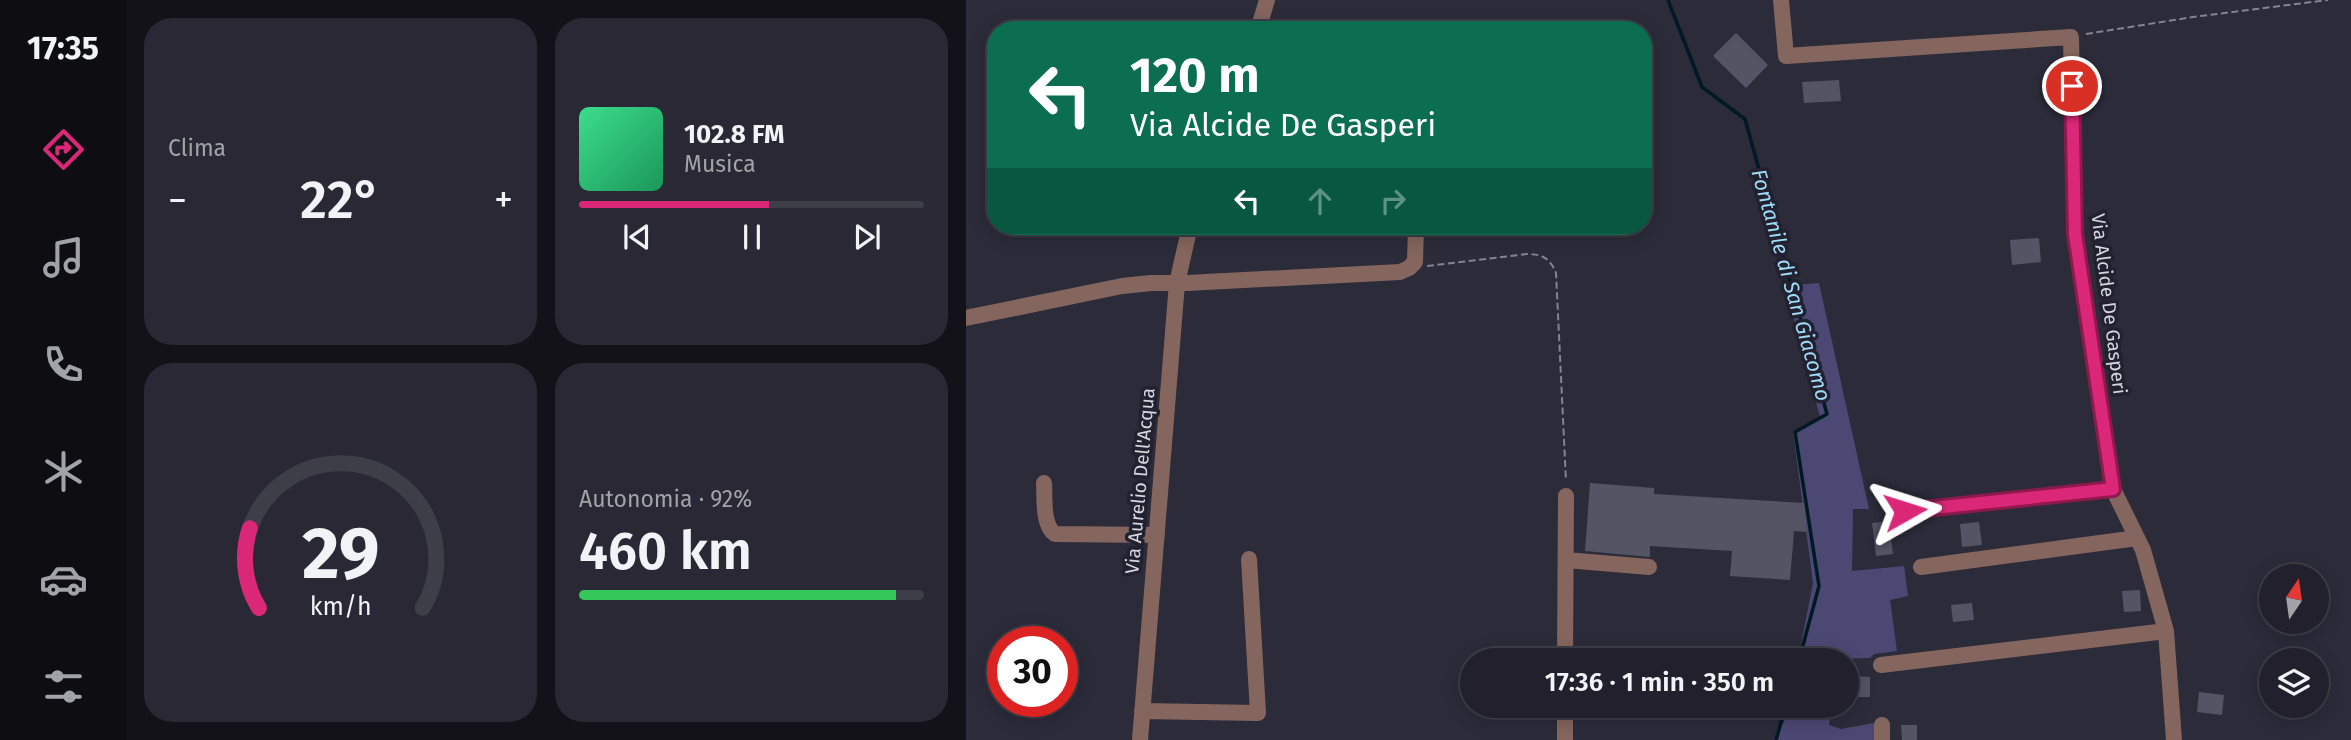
<!DOCTYPE html>
<html lang="it">
<head>
<meta charset="utf-8">
<style>
  body { margin:0; font-family:"Fira Sans",sans-serif; background:#292834; color:#f1f3f6; height:100vh; display:flex; flex-direction:column; font-size:26px; white-space:nowrap }
  * { box-sizing:border-box; margin:0 }
  p { font-size:23px; color:#a2a3a9 }
  .icon { flex:none; width:38px; height:38px; fill:none; stroke:currentColor; stroke-width:2; stroke-linecap:round; stroke-linejoin:round }
  .map { position:relative; flex:1; overflow:hidden }
  .side { display:flex; flex-direction:column; gap:18px; padding:18px; background:#121218; width:840px }
  .side>* { flex:none }
  .hud { position:absolute; left:21px; top:21px; width:665px; height:214px; border-radius:28px; box-shadow:0 4px 18px #0003,0 0 0 2px #3e3e48; background:#0b6e4f; color:#fff; overflow:hidden }
  .needle { width:46px; rotate:13deg }
  .controls { position:absolute; left:1293px; top:564px; display:grid; gap:14px }
  .controls a { display:grid; place-items:center; width:70px; height:70px; border-radius:50%; background:#21202c; box-shadow:0 4px 18px #0003,0 0 0 2px #3e3e48; font-size:35px }
  .speed { position:absolute; left:21px; top:626px; display:flex; gap:14px; font-size:35px; font-weight:700; text-align:center }
  .speed>* { display:grid; place-content:center; width:91px; height:91px; border-radius:50%; background:#21202c; box-shadow:0 4px 18px #0003,0 0 0 2px #3e3e48; line-height:1 }
  .speed .limit { border:10px solid #d22; background:#fff; color:#111 }
  .pin { position:absolute; display:grid; place-items:center; width:60px; height:60px; color:#fff; margin:-30px; border:4px solid #fff; border-radius:50%; box-shadow:0 2px 7px #0007 }
  .me { position:absolute; width:77px; margin:-38px; rotate:84deg; stroke-linejoin:round; filter:drop-shadow(0 0 5px #0008) }
  .turn { display:flex; align-items:center; gap:24px; height:147px; padding:0 28px; font-size:32px }
  .turn .icon { width:91px; height:91px; stroke-width:2.5 }
  .turn b { display:block; font-size:49px; line-height:60px }
  .lanes { display:flex; align-items:center; height:66px; padding:0 28px; background:#0003; justify-content:center; gap:35px; direction:ltr }
  .lanes .off { opacity:.35 }
  .big { font-size:52px; font-weight:600; line-height:1.1 }
  .side .card { flex:1; display:flex; flex-direction:column; justify-content:center; gap:10px; min-width:0; padding:0 24px; border-radius:28px; background:#292834 }
  .side .dial { align-items:center; gap:0 }
  .dial svg { height:182px; overflow:visible; fill:none; stroke:#3e3e48; stroke-width:7; stroke-linecap:round; text-anchor:middle }
  .dial text { fill:#f1f3f6; stroke:none }
  .song { display:flex; align-items:center; gap:21px }
  .cover { width:84px; height:84px; border-radius:10px; background:linear-gradient(135deg,hsl(150 70% 55%),hsl(150 70% 35%)) }
  .played { height:7px; border-radius:4px; background:linear-gradient(90deg,#db2777 55%,#3e3e48 55%) }
  .keys { display:flex; justify-content:space-around; direction:ltr }
  .heat { display:flex; justify-content:space-between; align-items:center; font-size:38px; direction:ltr }
  .charge { height:10px; border-radius:5px; background:linear-gradient(90deg,#34c759 92%,#3e3e48 0) }
  .side .tiles { flex:1; display:grid; gap:18px; grid-template-columns:repeat(2,1fr) }
  .trip { position:absolute; left:494px; top:648px; width:399px; height:70px; border-radius:35px; background:#21202c; box-shadow:0 4px 18px #0003,0 0 0 2px #3e3e48; font-weight:600; line-height:70px; text-align:center }
  main { display:flex; flex:1; min-height:0 }
  .tabs { display:flex; flex-direction:column; width:126px; justify-content:space-around; align-items:center; background:#0d0d12; color:#a2a3a9 }
  .tabs .icon { width:49px; height:49px }
  .tabs .current { color:#db2777 }
  .tabs b { font-size:32px; color:#f1f3f6 }
  .map>svg:first-child { display:block }
</style>
</head>
<body>
<main>
<nav class="tabs">
<b>17:35</b>
<svg class="icon current" aria-label="directions" viewBox="0 0 24 24"><path d="M12 3l9 9-9 9-9-9zM9 14v-3h6M13 9l2 2-2 2"/></svg>
<svg class="icon" aria-label="music" viewBox="0 0 24 24"><path d="M9 18V5l10-2v13"/><circle cx="6" cy="18" r="3"/><circle cx="16" cy="16" r="3"/></svg>
<svg class="icon" aria-label="phone" viewBox="0 0 24 24"><path d="M5 4h4l2 5-3 2q2 4 5 5l2-3 5 2v4C11 20 4 13 5 4z"/></svg>
<svg class="icon" aria-label="climate" viewBox="0 0 24 24"><path d="M12 3v18M4 7l16 10M4 17L20 7"/></svg>
<svg class="icon" aria-label="car" viewBox="0 0 24 24"><path d="M5 17H2v-5l4-1 3-4h7l3 4 3 1v5h-3M9 17h6M6 11h13"/><circle cx="7" cy="17" r="2"/><circle cx="17" cy="17" r="2"/></svg>
<svg class="icon" aria-label="filters" viewBox="0 0 24 24"><path d="M4 7h16M4 17h16"/><circle cx="9" cy="7" r="2"/><circle cx="15" cy="17" r="2"/></svg>
</nav>
<section class="side">
<div class="tiles">
<div class="card"><p>Clima</p>
<div class="heat"><a>−</a><b class="big">22°</b><a>+</a></div>
</div>
<div class="card">
<div class="song"><i class="cover"></i><div><b>102.8 FM</b><p>Musica</p></div></div>
<div class="played"></div>
<div class="keys"><svg class="icon" aria-label="previous" viewBox="0 0 24 24"><path d="M18 5L8 12l10 7zM5 5v14"/></svg><svg class="icon" aria-label="pause" viewBox="0 0 24 24"><path d="M8 5v14M16 5v14"/></svg><svg class="icon" aria-label="next" viewBox="0 0 24 24"><path d="M6 5l10 7-10 7zM19 5v14"/></svg></div>
</div>
<div class="card dial"><svg viewBox="0 0 100 80">
<path d="M14 69A42 42 0 1 1 86 69"/>
<path d="M14 69A42 42 0 0 1 10 34" stroke="#db2777"/>
<text x="50" y="56" font-size="32" font-weight="700">29</text>
<text x="50" y="72" font-size="11">km/h</text>
</svg></div>
<div class="card"><p>Autonomia · 92%</p><b class="big">460 km</b><div class="charge"></div></div>
</div>
</section>
<div class="map">
<svg width="1385" height="740" viewBox="0 0 1385 740">
  <rect width="100%" height="100%" fill="#2c2b3a"/>
  <path fill="#4b4874" d="M 853,283 L 903,509 L 887,509 L 886,571 L 938,566 L 942,596 L 924,600 L 931,651 L 908,654 L 904,658 L 832,660 L 847,583 L 827,432 L 854,417 L 819,286 Z
    M 823,705 L 865,705 L 863,725 L 875,729 L 908,723 L 909,740 L 808,740 L 821,716 Z"/>
  <g fill="none" stroke-linecap="round" stroke-linejoin="round">
    <path stroke="#011923" stroke-width="3.5" d="M 702,0 L 736,87 L 779,119 L 861,414 L 829,432 L 853,586 L 833,660
      M 810,740 L 820,705"/>
  </g>
  <path fill="#545465" d="M 770,33 L 802,65 L 780,88 L 747,56 Z
    M 873,80 L 875,101 L 838,103 L 836,82 Z
    M 1073,238 L 1075,262 L 1046,265 L 1044,240 Z
    M 624,483 L 688,488 L 688,494 L 838,503 L 841,532 L 828,531 L 824,580 L 764,576 L 766,551 L 684,546 L 684,557 L 619,551 Z
    M 923,521 L 927,554 L 910,556 L 906,523 Z
    M 1013,522 L 1016,545 L 996,547 L 994,524 Z
    M 1174,590 L 1175,611 L 1158,612 L 1156,591 Z
    M 1006,603 L 1008,620 L 987,622 L 985,605 Z
    M 885,676 L 904,677 L 904,697 L 885,697 Z
    M 1233,692 L 1258,695 L 1256,715 L 1231,712 Z
    M 935,725 L 951,725 L 951,740 L 936,740 Z"/>
  <g fill="none" stroke-linecap="round" stroke-linejoin="round">
    <path stroke="#848390" stroke-width="2" stroke-dasharray="7 3.5" stroke-linecap="butt" d="M 1120,34 L 1227,17 L 1362,0
      M 461,266 L 561,254 C 576,254 584,258 590,273 L 600,481"/>
    <path stroke="#85665e" stroke-width="16" d="M 815,0 L 820,56 L 1105,37 L 1109,234 L 1147,489 L 1177,550 L 1200,631 L 1208,740
      M 292,30 L 301,0
      M 0,318 L 156,286 L 185,283 L 221,283 L 434,272 L 443,268 L 449,262 L 450,226
      M 78,483 C 79,497 76,525 89,534 L 191,535
      M 939,511 L 1147,489
      M 600,560 L 683,567
      M 955,567 L 1171,538
      M 599,660 L 600,496
      M 915,665 L 1200,631
      M 176,711 L 292,713 L 283,559
      M 916,725 L 916,740
      M 174,740 L 211,283 L 224,226
      M 599,740 L 599,705"/>
  </g>
  <g fill="none" stroke-linecap="round" stroke-linejoin="round">
    <defs>
      <path id="route" d="M 939,511 L 1147,489 L 1109,234 L 1106,86"/>
    </defs>
    <use href="#route" stroke="#8e194d" stroke-width="18"/>
    <use href="#route" stroke="#db2777" stroke-width="12"/>
  </g>
  <g text-anchor="middle" dominant-baseline="central" stroke-width="7" stroke-linejoin="round" paint-order="stroke">
    <g font-size="19" fill="#d5d5df" stroke="#222130">
      <text transform="translate(1143 304) rotate(83)">Via Alcide De Gasperi</text>
      <text transform="translate(174 481) rotate(-85)">Via Aurelio Dell'Acqua</text>
    </g>
    <g font-size="21" font-style="italic" fill="#9fdcf8" stroke="#222130">
      <text transform="translate(825 285) rotate(74)">Fontanile di San Giacomo</text>
    </g>
  </g>
</svg>
<div class="controls">
<a><svg class="needle" viewBox="-14 -14 28 28"><path d="M0-13l5 13h-10z" fill="#e53935"/><path d="M0 13l5-13h-10z" fill="#a2a3a9"/></svg></a>
<a><svg class="icon" aria-label="layers" viewBox="0 0 24 24"><path d="M12 4l9 5-9 5-9-5zM3 14l9 5 9-5"/></svg></a>
</div>
<div class="speed"><div class="limit">30</div></div>
<div class="pin" style="left:1106px;top:86px;background:#d93025"><svg class="icon" aria-label="arrive" viewBox="0 0 24 24"><path d="M6 21V4h12l-3 4 3 4H6"/></svg></div>
<svg class="me" style="left:939px;top:511px" viewBox="-20 -20 40 40"><path d="M0-17L14 15 0 8-14 15z" fill="#db2777" stroke="#fff" stroke-width="4"/></svg>
<div class="trip">17:36 · 1 min · 350 m</div>
<div class="hud">
<div class="turn"><svg class="icon" aria-label="left" viewBox="0 0 24 24"><path d="M17 20v-9H6M10 6l-5 5 5 5"/></svg><div><b>120 m</b>Via Alcide De Gasperi</div></div>
<div class="lanes"><svg class="icon" aria-label="left" viewBox="0 0 24 24"><path d="M17 20v-9H6M10 6l-5 5 5 5"/></svg><svg class="icon off" aria-label="ahead" viewBox="0 0 24 24"><path d="M12 20V5M6 11l6-6 6 6"/></svg><svg class="icon off" aria-label="right" viewBox="0 0 24 24"><path d="M7 20v-9h11M14 6l5 5-5 5"/></svg></div>
</div>
</div>
</main>
</body>
</html>
